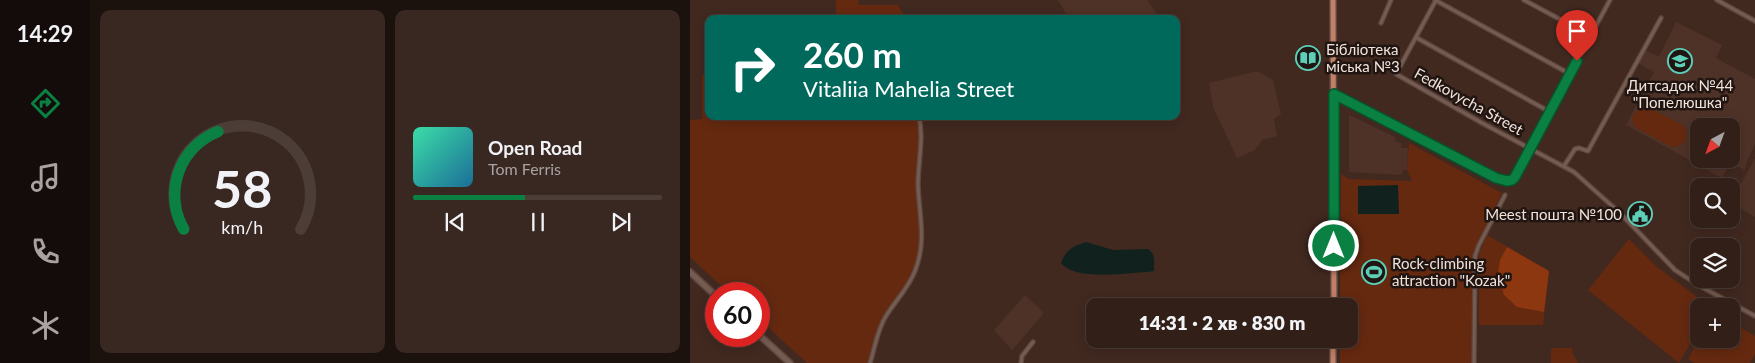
<!DOCTYPE html>
<html lang="uk">
<head>
<meta charset="utf-8">
<style>
  body { margin:0; font-family:Lato,sans-serif; background:#392721; color:#f1f3f6; height:100vh; display:flex; flex-direction:column; font-size:19px; white-space:nowrap }
  * { box-sizing:border-box; margin:0 }
  p { font-size:16px; color:#a8a2a2 }
  .icon { flex:none; width:28px; height:28px; fill:none; stroke:currentColor; stroke-width:2; stroke-linecap:round; stroke-linejoin:round }
  .map { position:relative; flex:1; overflow:hidden }
  .panel { display:flex; flex-direction:column; gap:10px; padding:10px; background:#1b110d; width:600px }
  .panel>* { flex:none }
  .hud { position:absolute; left:15px; top:15px; width:475px; height:105px; border-radius:10px; box-shadow:0 2px 12px #0003,0 0 0 1px #4c3d37; background:#00695c; color:#fff; overflow:hidden }
  .needle { width:32px; rotate:221deg }
  .tools { position:absolute; left:1000px; top:118px; display:grid; gap:10px }
  .tools a { display:grid; place-items:center; width:50px; height:50px; border-radius:10px; background:#311f18; box-shadow:0 2px 12px #0003,0 0 0 1px #4c3d37; font-size:25px }
  .speed { position:absolute; left:15px; top:282px; display:flex; gap:10px; font-size:25px; font-weight:700; text-align:center }
  .speed>* { display:grid; place-content:center; width:65px; height:65px; border-radius:50%; background:#311f18; box-shadow:0 2px 12px #0003,0 0 0 1px #4c3d37; line-height:1 }
  .speed .limit { border:8px solid #d22; background:#fff; color:#111 }
  .pin { position:absolute; display:grid; place-items:center; width:42px; height:42px; color:#fff; margin:-51px -21px; border-radius:50% 50% 50% 0; rotate:-45deg; box-shadow:0 0 5px #0007 }
  .pin .icon { rotate:45deg }
  .me { position:absolute; width:55px; margin:-28px; rotate:0deg; stroke-linejoin:round; filter:drop-shadow(0 0 4px #0008) }
  .turn { display:flex; align-items:center; gap:18px; height:105px; padding:0 15px; font-size:22px }
  .turn .icon { width:65px; height:65px; stroke-width:2.5 }
  .turn b { display:block; font-size:35px; line-height:42px }
  .panel .widget { flex:1; display:flex; flex-direction:column; justify-content:center; gap:8px; min-width:0; padding:0 18px; border-radius:10px; background:#392721 }
  .panel .dial { align-items:center; gap:0 }
  .dial svg { height:130px; overflow:visible; fill:none; stroke:#4c3d37; stroke-width:7; stroke-linecap:round; text-anchor:middle }
  .dial text { fill:#f1f3f6; stroke:none }
  .song { display:flex; align-items:center; gap:15px }
  .cover { width:60px; height:60px; border-radius:8px; background:linear-gradient(135deg,hsl(160 70% 55%),hsl(200 70% 35%)) }
  .played { height:5px; border-radius:2px; background:linear-gradient(90deg,#0b8043 45%,#4c3d37 45%) }
  .keys { display:flex; justify-content:space-around; direction:ltr }
  .panel .tiles { flex:1; display:grid; gap:10px; grid-template-columns:repeat(2,1fr) }
  .trip { position:absolute; left:396px; top:298px; width:272px; height:50px; border-radius:10px; background:#311f18; box-shadow:0 2px 12px #0003,0 0 0 1px #4c3d37; font-weight:800; line-height:50px; text-align:center }
  main { display:flex; flex:1; min-height:0 }
  .tab-bar { display:flex; flex-direction:column; width:90px; justify-content:space-around; align-items:center; background:#140c0a; color:#a8a2a2 }
  .tab-bar .icon { width:35px; height:35px }
  .tab-bar .current { color:#0b8043 }
  .tab-bar b { font-size:22px; color:#f1f3f6 }
  .map>svg:first-child { display:block }
</style>
</head>
<body>
<main>
<nav class="tab-bar">
<b>14:29</b>
<svg class="icon current" aria-label="directions" viewBox="0 0 24 24"><path d="M12 3l9 9-9 9-9-9zM9 14v-3h6M13 9l2 2-2 2"/></svg>
<svg class="icon" aria-label="music" viewBox="0 0 24 24"><path d="M9 18V5l10-2v13"/><circle cx="6" cy="18" r="3"/><circle cx="16" cy="16" r="3"/></svg>
<svg class="icon" aria-label="phone" viewBox="0 0 24 24"><path d="M5 4h4l2 5-3 2q2 4 5 5l2-3 5 2v4C11 20 4 13 5 4z"/></svg>
<svg class="icon" aria-label="climate" viewBox="0 0 24 24"><path d="M12 3v18M4 7l16 10M4 17L20 7"/></svg>
</nav>
<section class="panel">
<div class="tiles">
<div class="widget dial"><svg viewBox="0 0 100 80">
<path d="M14 69A42 42 0 1 1 86 69"/>
<path d="M14 69A42 42 0 0 1 35 9" stroke="#0b8043"/>
<text x="50" y="56" font-size="32" font-weight="700">58</text>
<text x="50" y="72" font-size="11">km/h</text>
</svg></div>
<div class="widget">
<div class="song"><i class="cover"></i><div><b>Open Road</b><p>Tom Ferris</p></div></div>
<div class="played"></div>
<div class="keys"><svg class="icon" aria-label="previous" viewBox="0 0 24 24"><path d="M18 5L8 12l10 7zM5 5v14"/></svg><svg class="icon" aria-label="pause" viewBox="0 0 24 24"><path d="M8 5v14M16 5v14"/></svg><svg class="icon" aria-label="next" viewBox="0 0 24 24"><path d="M6 5l10 7-10 7zM19 5v14"/></svg></div>
</div>
</div>
</section>
<div class="map">
<svg width="1065" height="363" viewBox="0 0 1065 363">
  <rect width="100%" height="100%" fill="#412920"/>
  <path fill="#4f3227" fill-rule="evenodd" d="M 368,0 L 457,0 L 471,19 L 379,19 Z
    M 986,22 L 1032,45 L 1026,58 L 1065,79 L 1065,144 L 1056,164 L 1055,170 L 1040,163 L 1032,178 L 936,125 L 964,72 L 948,63 L 955,50 L 969,57 ZM 1009,126 L 1041,126 L 1041,159 L 1009,159 Z
    M 563,72 L 569,72 L 583,80 L 591,114 L 584,119 L 587,136 L 572,140 L 565,150 L 547,158 L 523,107 L 519,83 Z
    M 659,115 L 705,137 L 705,141 L 711,143 L 711,148 L 718,148 L 717,170 L 713,170 L 711,175 L 659,172 Z
    M 1065,158 L 1065,217 L 1041,203 Z
    M 335,295 L 354,313 L 322,350 L 304,330 Z"/>
  <path fill="#652910" d="M 146,0 L 168,0 L 169,5 L 208,5 L 216,19 L 146,19 Z
    M 12,75 L 19,75 L 19,116 L 229,116 L 230,122 L 228,184 L 232,242 L 225,272 L 192,323 L 180,363 L 117,363 L 69,319 L 69,294 L 40,294 L 0,257 L 0,120 L 12,119 Z
    M 956,106 L 994,126 C 1001,137 994,147 982,147 L 945,127 L 942,119 C 944,111 949,107 956,106 Z
    M 719,143 L 812,193 L 800,217 L 802,218 L 785,256 L 784,363 L 650,363 L 650,339 L 660,339 L 660,306 L 650,306 L 651,174 L 659,179 L 722,181 L 717,170 Z
    M 797,235 L 859,271 L 853,325 L 789,325 L 789,255 Z
    M 939,239 L 966,266 L 1019,306 L 1009,306 L 1009,329 L 989,363 L 898,290 Z
    M 1041,322 L 1065,336 L 1065,354 L 1060,363 L 1004,363 L 998,359 L 1009,339 L 1041,339 Z
    M 863,348 L 882,348 L 883,354 L 888,363 L 861,363 L 861,350 Z"/>
  <path fill="#8c370f" d="M 817,247 L 859,271 L 854,312 L 827,307 L 814,295 L 808,273 L 810,260 Z"/>
  <path fill="#10211e" d="M 708,185 L 709,214 L 668,214 L 668,186 Z
    M 396,242 L 423,250 L 458,249 C 466,254 464,262 464,271 L 457,272 C 435,273 385,281 371,263 C 376,250 383,246 396,242 Z"/>
  <g fill="none" stroke-linecap="round" stroke-linejoin="round">
    <defs>
      <path id="street" d="M 745,0 L 880,74
        M 746,0 L 706,74 L 792,123 L 884,172 L 930,213 L 985,270 L 1008,285 L 1065,316
        M 834,0 L 901,36
        M 1027,0 L 1065,21
        M 691,23 L 701,0
        M 727,38 L 860,112
        M 644,94 L 806,178 L 817,181 L 822,180 L 920,0
        M 874,166 L 885,149 L 889,148 L 898,151 L 971,18
        M 180,363 C 185,348 187,330 196,316 C 205,301 218,289 225,271 C 237,241 229,215 228,185 C 228,162 234,139 229,116
        M 331,363 L 332,356 L 343,342
        M 784,363 L 785,256 L 789,245 L 815,195"/>
      <path id="secondary" d="M 0,272 L 26,296
        M 69,335 L 100,363"/>
      <path id="primary" d="M 643,0 L 644,306
        M 643,363 L 643,339"/>
    </defs>
    <use href="#street" stroke="#5c4740" stroke-width="5.5"/>
    <use href="#secondary" stroke="#5c4740" stroke-width="8"/>
    <use href="#primary" stroke="#5c4740" stroke-width="8"/>
    <use href="#street" stroke="#765b51" stroke-width="3"/>
    <use href="#secondary" stroke="#765b51" stroke-width="5"/>
    <use href="#primary" stroke="#c28066" stroke-width="5"/>
  </g>
  <g fill="none" stroke-linecap="round" stroke-linejoin="round">
    <defs>
      <path id="route" d="M 644,246 L 644,94 L 806,178 L 817,181 L 822,180 L 825,177 L 887,61"/>
    </defs>
    <use href="#route" stroke="#07532c" stroke-width="12"/>
    <use href="#route" stroke="#0b8043" stroke-width="9"/>
  </g>
  <defs>
    <symbol id="library-ring" viewBox="-11 -11 22 22"><circle r="9.5" fill="#201511" stroke="#5dceb8" stroke-width="1.5"/><path d="M-6-4Q-3-5.5-.7-3.5V5Q-3 3-6 4ZM6-4Q3-5.5 .7-3.5V5Q3 3 6 4Z" fill="#5dceb8"/></symbol>
    <symbol id="school-ring" viewBox="-11 -11 22 22"><circle r="9.5" fill="#201511" stroke="#5dceb8" stroke-width="1.5"/><path d="M0-5L7-2L0 1L-7-2ZM-4 1L0 2.5L4 1V4Q0 6-4 4Z" fill="#5dceb8"/></symbol>
    <symbol id="civic-ring" viewBox="-11 -11 22 22"><circle r="9.5" fill="#201511" stroke="#5dceb8" stroke-width="1.5"/><path d="M-.6-6.5H3V-4.5H.6V-3L4-1V1h2V6H-6V1h2V-1L-.6-3ZM-1.2 2.5V6h2.4V2.5Z" fill="#5dceb8"/></symbol>
    <symbol id="stadium-ring" viewBox="-11 -11 22 22"><circle r="9.5" fill="#201511" stroke="#5dceb8" stroke-width="1.5"/><path d="M0-5a6.5 5 0 1 0 0 10a6.5 5 0 1 0 0-10ZM-3.5-1.8h7v3.6h-7Z" fill="#5dceb8"/></symbol>
  </defs>
  <g fill-rule="evenodd">
    <use href="#library-ring" x="604" y="44" width="28" height="28"/>
    <use href="#school-ring" x="976" y="47" width="28" height="28"/>
    <use href="#civic-ring" x="936" y="200" width="28" height="28"/>
    <use href="#stadium-ring" x="670" y="258" width="28" height="28"/>
  </g>
  <g text-anchor="middle" dominant-baseline="central" stroke-width="5" stroke-linejoin="round" paint-order="stroke">
    <g font-size="15" fill="#f2e2dc" stroke="#201511" text-anchor="start">
      <text x="636" y="49">Бібліотека<tspan x="636" dy="17">міська №3</tspan></text>
      <text x="990" y="85" text-anchor="middle">Дитсадок №44<tspan x="990" dy="17">"Попелюшка"</tspan></text>
      <text x="932" y="214" text-anchor="end">Meest пошта №100</text>
      <text x="702" y="263">Rock-climbing<tspan x="702" dy="17">attraction "Kozak"</tspan></text>
    </g>
    <g font-size="15" fill="#f2e2dc" stroke="#201511">
      <text transform="translate(779 101) rotate(29)">Fedkovycha Street</text>
    </g>
  </g>
</svg>
<div class="tools">
<a><svg class="needle" viewBox="-14 -14 28 28"><path d="M0-13l5 13h-10z" fill="#e53935"/><path d="M0 13l5-13h-10z" fill="#a8a2a2"/></svg></a>
<a><svg class="icon" aria-label="search" viewBox="0 0 24 24"><circle cx="10" cy="10" r="6"/><path d="M15 15l6 6"/></svg></a>
<a><svg class="icon" aria-label="layers" viewBox="0 0 24 24"><path d="M12 4l9 5-9 5-9-5zM3 14l9 5 9-5"/></svg></a>
<a>+</a>
</div>
<div class="speed"><div class="limit">60</div></div>
<div class="pin" style="left:887px;top:61px;background:#d93025"><svg class="icon" aria-label="arrive" viewBox="0 0 24 24"><path d="M6 21V4h12l-3 4 3 4H6"/></svg></div>
<svg class="me" style="left:644px;top:246px" viewBox="-20 -20 40 40"><circle r="17" fill="#0b8043" stroke="#fff" stroke-width="3"/><path d="M0-11L8 9 0 5-8 9z" fill="#fff"/></svg>
<div class="trip">14:31 · 2 хв · 830 m</div>
<div class="hud">
<div class="turn"><svg class="icon" aria-label="right" viewBox="0 0 24 24"><path d="M7 20v-9h11M14 6l5 5-5 5"/></svg><div><b>260 m</b>Vitaliia Mahelia Street</div></div>
</div>
</div>
</main>
</body>
</html>
